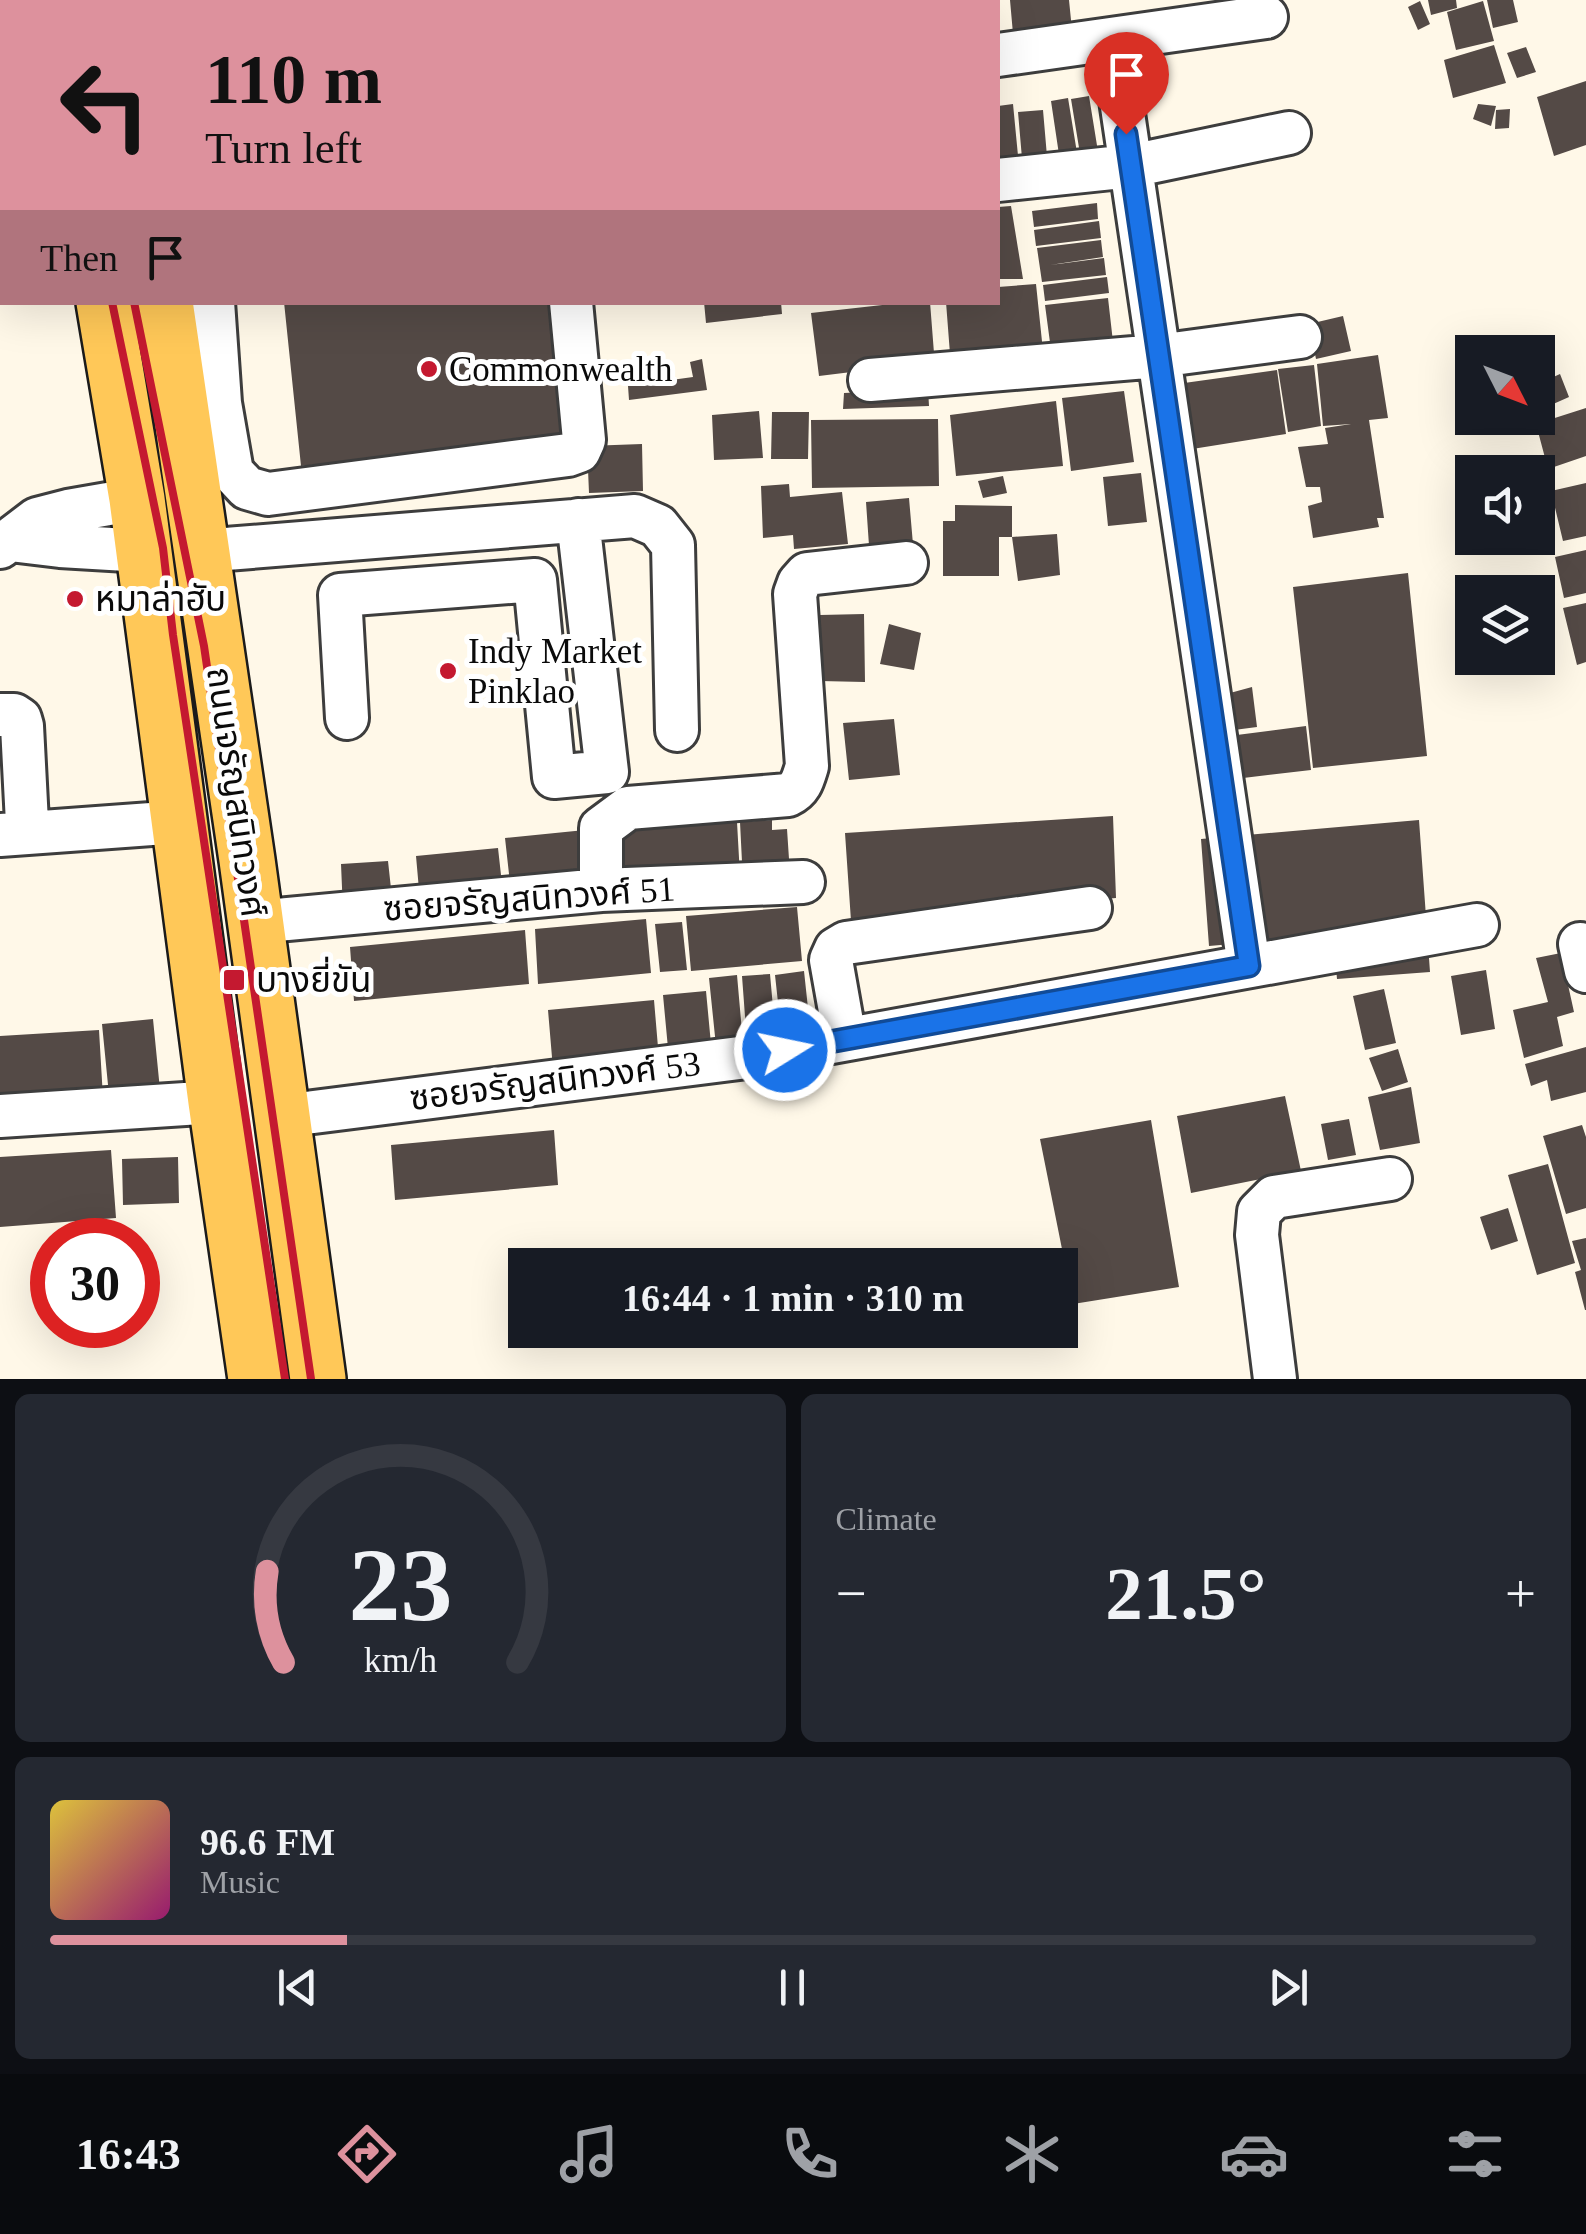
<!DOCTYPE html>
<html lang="en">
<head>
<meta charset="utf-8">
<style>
  body { margin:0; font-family:"Times New Roman","Noto Sans Thai",serif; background:#242831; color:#f1f3f6; height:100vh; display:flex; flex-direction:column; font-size:38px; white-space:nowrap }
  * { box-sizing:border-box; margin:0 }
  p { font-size:32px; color:#9ea1a6 }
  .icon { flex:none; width:55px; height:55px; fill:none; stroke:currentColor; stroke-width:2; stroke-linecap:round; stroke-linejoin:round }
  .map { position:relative; height:1379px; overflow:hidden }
  .details { display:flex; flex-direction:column; gap:15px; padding:15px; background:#0d0f14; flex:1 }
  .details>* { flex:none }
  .guide { position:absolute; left:0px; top:0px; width:1000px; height:305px; box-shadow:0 10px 40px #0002; background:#dd919d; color:#111; overflow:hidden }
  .needle { width:65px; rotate:132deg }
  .fabs { position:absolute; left:1455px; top:335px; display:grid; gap:20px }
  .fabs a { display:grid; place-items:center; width:100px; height:100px; border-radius:0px; background:#171b24; box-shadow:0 10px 40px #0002; font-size:50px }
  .speed { position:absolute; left:30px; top:1218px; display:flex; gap:20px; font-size:50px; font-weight:700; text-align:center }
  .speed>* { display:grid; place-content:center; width:130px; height:130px; border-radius:50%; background:#171b24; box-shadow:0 10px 40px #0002; line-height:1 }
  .speed .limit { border:15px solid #d22; background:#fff; color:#111 }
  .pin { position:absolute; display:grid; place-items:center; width:85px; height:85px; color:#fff; margin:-102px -42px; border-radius:50% 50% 50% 0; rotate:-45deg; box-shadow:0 0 10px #0007 }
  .pin .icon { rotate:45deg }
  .me { position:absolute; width:110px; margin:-55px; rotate:80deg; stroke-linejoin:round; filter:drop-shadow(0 0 8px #0008) }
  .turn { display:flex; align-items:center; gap:35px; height:210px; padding:0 40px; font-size:45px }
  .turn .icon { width:130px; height:130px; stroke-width:2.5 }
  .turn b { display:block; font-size:70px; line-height:85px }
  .then { display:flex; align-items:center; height:95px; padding:0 40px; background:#0003; gap:20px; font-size:38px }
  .big { font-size:75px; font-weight:600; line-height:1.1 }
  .details .tile { flex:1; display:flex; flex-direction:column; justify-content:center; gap:15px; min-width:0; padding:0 35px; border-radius:15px; background:#242831 }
  .details .dial { align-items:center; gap:0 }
  .dial svg { height:260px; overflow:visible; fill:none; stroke:#363941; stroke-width:7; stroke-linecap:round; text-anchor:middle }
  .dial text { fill:#f1f3f6; stroke:none }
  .song { display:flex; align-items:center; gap:30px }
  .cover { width:120px; height:120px; border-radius:15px; background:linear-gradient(135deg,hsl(50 70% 55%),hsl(320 70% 35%)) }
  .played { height:10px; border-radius:5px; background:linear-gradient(90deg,#dd919d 20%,#363941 20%) }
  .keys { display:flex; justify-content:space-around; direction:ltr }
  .heat { display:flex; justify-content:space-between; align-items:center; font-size:55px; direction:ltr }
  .details .tiles { flex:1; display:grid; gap:15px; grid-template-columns:1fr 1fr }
  .tile:last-child { grid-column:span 2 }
  .trip { position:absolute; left:508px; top:1248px; width:570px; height:100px; border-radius:0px; background:#171b24; box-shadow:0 10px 40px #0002; font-weight:600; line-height:100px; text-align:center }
  .menu { display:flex; height:160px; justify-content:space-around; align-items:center; background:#090b0e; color:#9ea1a6 }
  .menu .icon { width:70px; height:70px }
  .menu .selected { color:#dd919d }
  .menu b { font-size:45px; color:#f1f3f6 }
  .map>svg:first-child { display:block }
</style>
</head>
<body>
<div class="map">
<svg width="1586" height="1379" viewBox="0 0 1586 1379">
  <rect width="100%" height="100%" fill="#fff8e8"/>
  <path fill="#544a46" d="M 1010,0 L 1069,0 L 1073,40 L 1014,45 Z
    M 1428,0 L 1456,0 L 1457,8 L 1431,15 Z
    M 1487,0 L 1513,0 L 1518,22 L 1493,28 Z
    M 1420,1 L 1430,24 L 1418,30 L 1408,7 Z
    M 1483,1 L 1494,41 L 1456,50 L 1447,12 Z
    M 1494,45 L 1506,83 L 1453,98 L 1444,60 Z
    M 1526,47 L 1536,72 L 1517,78 L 1507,53 Z
    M 1586,81 L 1586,145 L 1554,156 L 1537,97 Z
    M 1089,96 L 1100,164 L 1082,166 L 1071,99 Z
    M 1068,98 L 1079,165 L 1061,168 L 1051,101 Z
    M 1013,104 L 1019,166 L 998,168 L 998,106 Z
    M 1478,104 L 1496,106 L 1491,126 L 1473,119 Z
    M 1510,109 L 1509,128 L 1495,129 L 1496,110 Z
    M 1043,110 L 1048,168 L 1023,170 L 1018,112 Z
    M 1097,203 L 1098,219 L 1034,227 L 1032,211 Z
    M 1011,206 L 1023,279 L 998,279 L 998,207 Z
    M 1099,221 L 1101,238 L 1036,246 L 1034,230 Z
    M 1101,240 L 1103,257 L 1050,265 L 1104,258 L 1106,275 L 1042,282 L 1037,248 Z
    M 1107,277 L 1109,293 L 1045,301 L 1043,285 Z
    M 1036,284 L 1043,351 L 950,354 L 946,302 L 998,302 L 998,287 Z
    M 1108,298 L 1113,342 L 1051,350 L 1045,305 Z
    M 284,302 L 559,302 L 573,436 L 301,466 Z
    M 704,302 L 781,302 L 782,314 L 706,323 Z
    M 909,302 L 930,302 L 935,366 L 884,368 L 819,376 L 811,313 Z
    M 1343,316 L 1351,351 L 1316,359 L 1309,324 Z
    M 1378,355 L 1388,418 L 1369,420 L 1384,518 L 1377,518 L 1379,527 L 1313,538 L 1308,506 L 1322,502 L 1320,487 L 1306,487 L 1298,447 L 1328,444 L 1325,428 L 1351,424 L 1323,426 L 1317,364 Z
    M 702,359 L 707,390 L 629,400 L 628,386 L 693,377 L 690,362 Z
    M 1314,365 L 1321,426 L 1288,432 L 1278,369 Z
    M 1277,370 L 1286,434 L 1186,450 L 1177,384 Z
    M 1560,374 L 1569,397 L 1542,409 L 1538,399 L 1538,384 Z
    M 928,389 L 929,406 L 843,409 L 844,393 Z
    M 1124,391 L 1134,462 L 1071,471 L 1062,398 Z
    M 1056,401 L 1063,466 L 956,476 L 950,415 Z
    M 1586,408 L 1586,456 L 1548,469 L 1536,424 Z
    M 759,411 L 763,458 L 714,460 L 712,415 Z
    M 772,412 L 809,412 L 808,459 L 771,459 Z
    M 938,419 L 939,486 L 812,488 L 811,420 Z
    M 642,444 L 643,491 L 589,493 L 587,446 Z
    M 1141,473 L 1147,522 L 1108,526 L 1103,477 Z
    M 1003,476 L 1007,493 L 983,498 L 978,481 Z
    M 1586,483 L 1586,536 L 1563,541 L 1551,491 Z
    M 789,484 L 790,497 L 842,492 L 848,544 L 794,549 L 793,535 L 763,538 L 761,486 Z
    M 909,498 L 914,556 L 870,560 L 866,502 Z
    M 955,505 L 1012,506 L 1012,537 L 999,537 L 999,576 L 943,576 L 943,521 L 955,521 Z
    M 1057,534 L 1060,575 L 1018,581 L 1012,537 Z
    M 1586,550 L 1586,593 L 1564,598 L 1555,557 Z
    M 1408,573 L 1427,756 L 1313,768 L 1293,587 Z
    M 1586,603 L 1586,662 L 1577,665 L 1563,608 Z
    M 864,614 L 865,682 L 820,681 L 820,615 Z
    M 889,624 L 921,633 L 914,670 L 880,664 Z
    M 1252,687 L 1257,727 L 1234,730 L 1230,693 Z
    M 894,719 L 900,775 L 849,780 L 843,723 Z
    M 1306,726 L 1311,770 L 1235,779 L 1229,736 Z
    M 1113,816 L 1116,898 L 851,921 L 845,833 Z
    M 772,820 L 772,830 L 787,829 L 789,859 L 777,859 L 778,880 L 743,882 L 740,822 Z
    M 1419,820 L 1430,972 L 1337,979 L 1333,935 L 1209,946 L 1201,839 Z
    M 737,822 L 740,876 L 612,883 L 610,828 Z
    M 585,830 L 590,884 L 511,892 L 505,838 Z
    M 498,848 L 503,893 L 420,901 L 416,856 Z
    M 388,861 L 393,907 L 343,911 L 341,864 Z
    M 797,907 L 802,961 L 691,971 L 686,916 Z
    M 646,919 L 651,973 L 538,984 L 535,929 Z
    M 682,922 L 687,970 L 660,972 L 655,924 Z
    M 525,930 L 529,984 L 354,1001 L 350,947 Z
    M 1561,953 L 1574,1012 L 1557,1017 L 1563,1046 L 1524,1058 L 1513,1010 L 1548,1002 L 1536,958 Z
    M 1486,970 L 1495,1029 L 1461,1035 L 1451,976 Z
    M 804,971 L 811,1036 L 782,1039 L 775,975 Z
    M 770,974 L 776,1041 L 747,1043 L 742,976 Z
    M 737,975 L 743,1043 L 716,1046 L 709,978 Z
    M 1384,989 L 1396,1043 L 1365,1050 L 1353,996 Z
    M 706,991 L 712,1055 L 669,1059 L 663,995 Z
    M 654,1000 L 659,1059 L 553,1069 L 548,1010 Z
    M 153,1019 L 160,1090 L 109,1095 L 102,1024 Z
    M 99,1030 L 103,1098 L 0,1105 L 0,1036 Z
    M 1586,1047 L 1586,1092 L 1551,1101 L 1547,1080 L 1531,1086 L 1525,1064 Z
    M 1398,1049 L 1408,1082 L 1382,1091 L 1369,1058 Z
    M 1411,1087 L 1420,1143 L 1380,1150 L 1368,1097 Z
    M 1285,1096 L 1301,1171 L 1191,1193 L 1177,1116 Z
    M 1349,1119 L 1356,1155 L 1328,1160 L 1321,1124 Z
    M 1151,1120 L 1179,1287 L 1073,1304 L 1040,1139 Z
    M 1582,1125 L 1586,1137 L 1586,1208 L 1566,1214 L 1543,1136 Z
    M 554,1130 L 558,1185 L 395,1200 L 391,1145 Z
    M 111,1150 L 116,1218 L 0,1227 L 0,1157 Z
    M 178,1157 L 179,1203 L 123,1205 L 122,1159 Z
    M 1548,1164 L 1575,1263 L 1537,1275 L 1508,1175 Z
    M 1508,1208 L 1518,1241 L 1491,1250 L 1480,1217 Z
    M 1586,1238 L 1586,1310 L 1585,1310 L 1575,1272 L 1581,1270 L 1572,1241 Z"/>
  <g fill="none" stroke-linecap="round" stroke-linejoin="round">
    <defs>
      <path id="minor" d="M 538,0 L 538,2
        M 736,0 L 737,2
        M 1112,39 L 1249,966
        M 998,55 L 1266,17
        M 998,180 L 1131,166 L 1289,133
        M 0,266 L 2,266
        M 213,302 L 220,403 L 232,472 L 247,488 L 268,494 L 568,455 L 579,451 L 584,440 L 571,302
        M 870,380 L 1158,356 L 1300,337
        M 10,540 L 60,546 L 144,551
        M 0,547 L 37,519 L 68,511 L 137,499
        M 201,551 L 635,516 L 658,526 L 673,545 L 677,730
        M 0,715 L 14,715 L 20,719 L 22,726 L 27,823
        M 347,718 L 340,595 L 535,580 L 554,777 L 607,772 L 578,520
        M 0,835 L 179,822
        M 601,890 L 601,828 L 628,808 L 788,795 C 801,789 803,779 807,766 L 795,594 L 799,583 L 807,574 L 906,563
        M 255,922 L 601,890 L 803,882
        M 1580,944 L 1586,971
        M 845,1039 L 831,960 L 836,949 L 846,943 L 1090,908
        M 0,1116 L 216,1102
        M 282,1116 L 755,1056 L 1477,925
        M 1275,1379 L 1257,1235 L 1259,1212 L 1274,1197 L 1390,1179"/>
      <path id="major" d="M 51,0 L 52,2
        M 94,0 L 94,2
        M 104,302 L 137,499 L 216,1102 L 256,1379
        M 165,302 L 247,860 L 318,1379"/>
    </defs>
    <use href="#minor" stroke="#3d3d3d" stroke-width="48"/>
    <use href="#major" stroke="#1b1b1b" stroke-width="60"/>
    <use href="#minor" stroke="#fff" stroke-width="42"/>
    <use href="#major" stroke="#ffc858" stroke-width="55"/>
    <path stroke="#c41930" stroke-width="8" d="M 43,0 L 44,2
      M 66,0 L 67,2
      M 112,302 L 163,548 L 173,635 L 285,1379
      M 134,302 L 204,646 L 311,1379"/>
  </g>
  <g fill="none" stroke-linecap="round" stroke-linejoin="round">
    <defs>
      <path id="route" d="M 785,1050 L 1249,966 L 1126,134"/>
    </defs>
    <use href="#route" stroke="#114b97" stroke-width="25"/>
    <use href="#route" stroke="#1a73e8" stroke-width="18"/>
  </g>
  <g fill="#c41930" stroke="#fff" stroke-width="4">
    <circle cx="429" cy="369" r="10"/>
    <circle cx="75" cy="599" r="10"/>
    <circle cx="448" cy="671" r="10"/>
    <rect x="222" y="968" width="24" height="24" rx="5"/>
  </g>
  <g text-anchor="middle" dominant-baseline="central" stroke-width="10" stroke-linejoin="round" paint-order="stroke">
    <g font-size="35" fill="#0a0a0a" stroke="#fff" text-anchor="start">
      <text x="449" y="369">Commonwealth</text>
      <text x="95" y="599">หมาล่าฮับ</text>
      <text x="468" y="651">Indy Market<tspan x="468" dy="40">Pinklao</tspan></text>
      <text x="256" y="980">บางยี่ขัน</text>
    </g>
    <g font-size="35" fill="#0a0a0a" stroke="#fff">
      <text transform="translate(236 792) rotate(82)">ถนนจรัญสนิทวงศ์</text>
      <text transform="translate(529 899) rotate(-4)">ซอยจรัญสนิทวงศ์ 51</text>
      <text transform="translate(555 1081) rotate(-7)">ซอยจรัญสนิทวงศ์ 53</text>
    </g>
  </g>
</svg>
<div class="fabs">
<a><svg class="needle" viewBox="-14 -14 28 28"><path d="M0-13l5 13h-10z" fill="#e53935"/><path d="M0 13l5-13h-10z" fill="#9ea1a6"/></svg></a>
<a><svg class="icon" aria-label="sound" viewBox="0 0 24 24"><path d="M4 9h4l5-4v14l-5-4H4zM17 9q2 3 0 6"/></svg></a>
<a><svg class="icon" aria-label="layers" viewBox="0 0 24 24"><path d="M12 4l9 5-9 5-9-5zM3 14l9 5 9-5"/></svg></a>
</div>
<div class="speed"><div class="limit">30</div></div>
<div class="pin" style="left:1126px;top:134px;background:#d93025"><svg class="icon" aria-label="arrive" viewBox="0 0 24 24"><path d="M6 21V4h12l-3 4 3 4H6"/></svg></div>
<svg class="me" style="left:785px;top:1050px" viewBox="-20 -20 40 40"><circle r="17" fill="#1a73e8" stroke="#fff" stroke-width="3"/><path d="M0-11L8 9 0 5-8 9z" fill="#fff"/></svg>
<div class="trip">16:44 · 1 min · 310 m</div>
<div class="guide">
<div class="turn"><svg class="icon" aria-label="left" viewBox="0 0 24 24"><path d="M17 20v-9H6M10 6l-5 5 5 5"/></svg><div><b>110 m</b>Turn left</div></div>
<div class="then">Then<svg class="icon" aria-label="arrive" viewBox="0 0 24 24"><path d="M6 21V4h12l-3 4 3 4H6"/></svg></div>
</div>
</div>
<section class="details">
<div class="tiles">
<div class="tile dial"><svg viewBox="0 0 100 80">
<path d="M14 69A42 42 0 1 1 86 69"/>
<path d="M14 69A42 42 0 0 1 9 41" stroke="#dd919d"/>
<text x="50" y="56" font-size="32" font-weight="700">23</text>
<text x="50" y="72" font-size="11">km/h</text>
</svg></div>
<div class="tile"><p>Climate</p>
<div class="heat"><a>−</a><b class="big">21.5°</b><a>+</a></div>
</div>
<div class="tile">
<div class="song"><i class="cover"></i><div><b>96.6 FM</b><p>Music</p></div></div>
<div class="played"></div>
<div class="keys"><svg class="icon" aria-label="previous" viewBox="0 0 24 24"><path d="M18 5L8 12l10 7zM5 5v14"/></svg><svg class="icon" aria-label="pause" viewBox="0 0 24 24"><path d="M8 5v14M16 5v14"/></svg><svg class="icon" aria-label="next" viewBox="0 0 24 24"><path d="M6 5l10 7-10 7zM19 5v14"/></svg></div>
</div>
</div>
</section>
<nav class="menu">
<b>16:43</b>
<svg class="icon selected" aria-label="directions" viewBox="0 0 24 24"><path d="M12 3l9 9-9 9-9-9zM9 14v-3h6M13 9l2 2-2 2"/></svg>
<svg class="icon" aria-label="music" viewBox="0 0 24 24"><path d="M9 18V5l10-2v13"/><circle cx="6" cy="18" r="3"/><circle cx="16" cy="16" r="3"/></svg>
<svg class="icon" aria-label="phone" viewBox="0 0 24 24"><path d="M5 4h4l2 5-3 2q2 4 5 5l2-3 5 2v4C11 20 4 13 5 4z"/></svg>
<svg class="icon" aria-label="climate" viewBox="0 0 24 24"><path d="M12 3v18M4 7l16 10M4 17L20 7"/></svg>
<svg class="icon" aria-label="car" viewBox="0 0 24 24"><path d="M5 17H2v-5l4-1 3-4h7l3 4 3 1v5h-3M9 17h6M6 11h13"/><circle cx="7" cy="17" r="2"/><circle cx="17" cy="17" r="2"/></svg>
<svg class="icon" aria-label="filters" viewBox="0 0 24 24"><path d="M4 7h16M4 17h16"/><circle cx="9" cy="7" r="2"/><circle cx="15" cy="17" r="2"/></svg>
</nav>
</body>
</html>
